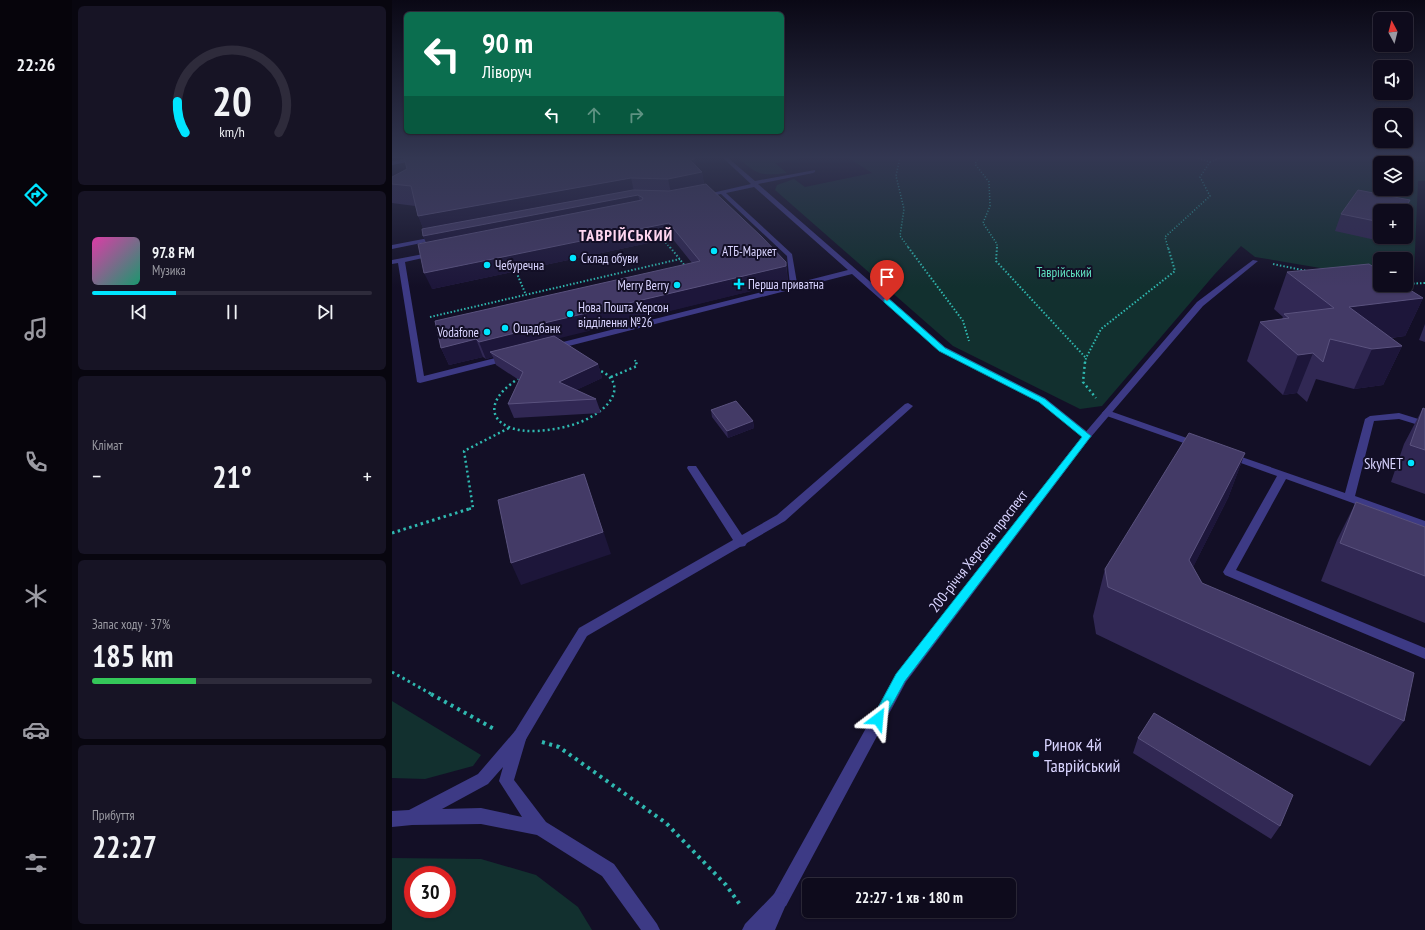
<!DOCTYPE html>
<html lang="uk">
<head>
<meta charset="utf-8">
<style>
  body { margin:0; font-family:"PT Sans Narrow",sans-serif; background:#171425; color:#f1f3f6; height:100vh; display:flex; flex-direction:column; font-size:15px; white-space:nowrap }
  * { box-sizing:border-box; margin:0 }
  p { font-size:13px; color:#9b9ba3 }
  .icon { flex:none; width:22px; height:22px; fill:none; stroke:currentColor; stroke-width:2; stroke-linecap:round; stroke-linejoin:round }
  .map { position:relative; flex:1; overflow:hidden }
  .drawer { display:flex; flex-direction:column; gap:6px; padding:6px; background:#08060f; width:320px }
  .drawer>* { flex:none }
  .top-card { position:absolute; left:12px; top:12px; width:380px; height:122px; border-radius:6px; box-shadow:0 1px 3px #0004,0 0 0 1px #2e2b3b; background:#0b6e4f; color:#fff; overflow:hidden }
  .needle { width:26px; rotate:353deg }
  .controls { position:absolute; left:981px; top:12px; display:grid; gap:8px }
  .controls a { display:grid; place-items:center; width:40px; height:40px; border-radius:6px; background:#0e0b1c; box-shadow:0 1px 3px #0004,0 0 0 1px #2e2b3b; font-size:20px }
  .speed { position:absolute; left:12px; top:866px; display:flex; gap:8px; font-size:20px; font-weight:700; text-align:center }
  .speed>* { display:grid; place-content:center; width:52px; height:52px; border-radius:50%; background:#0e0b1c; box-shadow:0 1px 3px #0004,0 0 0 1px #2e2b3b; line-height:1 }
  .speed .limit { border:6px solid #d22; background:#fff; color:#111 }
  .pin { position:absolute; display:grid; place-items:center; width:34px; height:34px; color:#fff; margin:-41px -17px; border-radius:50% 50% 50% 0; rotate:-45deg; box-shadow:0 0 4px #0007 }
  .pin .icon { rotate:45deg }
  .me { position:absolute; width:44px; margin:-22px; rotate:29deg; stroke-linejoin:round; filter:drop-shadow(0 0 3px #0008) }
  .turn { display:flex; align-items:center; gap:14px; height:84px; padding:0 12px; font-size:18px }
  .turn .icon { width:52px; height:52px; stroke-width:2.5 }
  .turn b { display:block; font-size:28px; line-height:34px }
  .lanes { display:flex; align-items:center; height:38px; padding:0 12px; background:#0003; justify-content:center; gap:20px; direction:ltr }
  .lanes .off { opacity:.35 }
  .big { font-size:30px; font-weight:700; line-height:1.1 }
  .drawer .card { flex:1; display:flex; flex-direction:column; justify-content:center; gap:6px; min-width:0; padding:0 14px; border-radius:6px; background:#171425 }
  .drawer .dial { align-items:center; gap:0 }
  .dial svg { height:104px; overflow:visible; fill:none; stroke:#2e2b3b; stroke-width:7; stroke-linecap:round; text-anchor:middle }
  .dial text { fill:#f1f3f6; stroke:none }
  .song { display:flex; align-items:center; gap:12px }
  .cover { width:48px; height:48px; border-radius:6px; background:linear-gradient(135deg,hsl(320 70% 55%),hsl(160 70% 35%)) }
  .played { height:4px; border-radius:2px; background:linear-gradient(90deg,#00e5ff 30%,#2e2b3b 30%) }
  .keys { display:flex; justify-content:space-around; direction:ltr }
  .heat { display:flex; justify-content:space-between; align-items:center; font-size:22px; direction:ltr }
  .charge { height:6px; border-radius:3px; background:linear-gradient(90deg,#34c759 37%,#2e2b3b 0) }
  .trip { position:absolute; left:410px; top:878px; width:214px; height:40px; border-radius:6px; background:#0e0b1c; box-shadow:0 1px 3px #0004,0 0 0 1px #2e2b3b; font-weight:700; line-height:40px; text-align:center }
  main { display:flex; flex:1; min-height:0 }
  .tabs { display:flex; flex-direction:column; width:72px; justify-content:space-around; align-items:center; background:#06040b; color:#9b9ba3 }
  .tabs .icon { width:28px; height:28px }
  .tabs .current { color:#00e5ff }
  .tabs b { font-size:18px; color:#f1f3f6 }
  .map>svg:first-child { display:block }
</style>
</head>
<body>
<main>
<nav class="tabs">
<b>22:26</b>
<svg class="icon current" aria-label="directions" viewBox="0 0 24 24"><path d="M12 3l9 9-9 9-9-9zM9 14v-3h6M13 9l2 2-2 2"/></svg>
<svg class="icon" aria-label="music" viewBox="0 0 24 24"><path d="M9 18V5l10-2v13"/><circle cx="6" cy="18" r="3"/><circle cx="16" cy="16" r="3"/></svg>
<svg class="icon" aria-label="phone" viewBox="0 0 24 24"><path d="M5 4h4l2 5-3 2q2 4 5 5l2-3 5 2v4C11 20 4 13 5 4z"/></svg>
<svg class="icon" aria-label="climate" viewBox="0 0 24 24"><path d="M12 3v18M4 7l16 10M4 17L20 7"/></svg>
<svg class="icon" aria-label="car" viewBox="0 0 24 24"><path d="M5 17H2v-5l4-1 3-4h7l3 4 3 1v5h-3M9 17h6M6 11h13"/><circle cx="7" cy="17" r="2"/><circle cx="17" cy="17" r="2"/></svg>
<svg class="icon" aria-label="filters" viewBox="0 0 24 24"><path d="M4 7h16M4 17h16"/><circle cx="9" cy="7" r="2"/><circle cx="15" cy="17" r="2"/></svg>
</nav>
<section class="drawer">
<div class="card dial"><svg viewBox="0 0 100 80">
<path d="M14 69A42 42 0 1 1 86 69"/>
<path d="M14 69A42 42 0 0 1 8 45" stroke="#00e5ff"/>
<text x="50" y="56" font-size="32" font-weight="700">20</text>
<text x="50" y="72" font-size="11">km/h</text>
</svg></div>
<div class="card">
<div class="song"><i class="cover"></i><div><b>97.8 FM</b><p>Музика</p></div></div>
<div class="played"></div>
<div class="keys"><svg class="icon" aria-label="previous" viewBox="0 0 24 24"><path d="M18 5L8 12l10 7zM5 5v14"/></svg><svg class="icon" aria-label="pause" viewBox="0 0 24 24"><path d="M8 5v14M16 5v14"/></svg><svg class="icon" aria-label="next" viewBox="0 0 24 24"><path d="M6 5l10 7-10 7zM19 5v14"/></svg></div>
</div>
<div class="card"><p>Клімат</p>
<div class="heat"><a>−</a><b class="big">21°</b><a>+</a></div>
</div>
<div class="card"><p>Запас ходу · 37%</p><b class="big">185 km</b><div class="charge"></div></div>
<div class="card"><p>Прибуття</p><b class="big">22:27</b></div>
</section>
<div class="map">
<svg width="1033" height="930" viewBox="0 0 1033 930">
  <rect width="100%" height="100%" fill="#130f26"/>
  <path fill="#12302f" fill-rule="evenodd" d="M 345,157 L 417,157 L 383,163 L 395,173 C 367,176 366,175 345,157 Z
    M 455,157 L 1033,157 L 1033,181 L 1026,181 L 1022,274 L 1014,274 L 1014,259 L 988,259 L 988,275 L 940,270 L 863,257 L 849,246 L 822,275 L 710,406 L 688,409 L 561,346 L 383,190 L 385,185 L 402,179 L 413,187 L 480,173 ZM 988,163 L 1014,163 L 1014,189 L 988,189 ZM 988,211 L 1014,211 L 1014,237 L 988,237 Z
    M 0,701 L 89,755 L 81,766 L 33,779 L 0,778 Z
    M 0,858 L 89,859 L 144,875 L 186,907 L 200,930 L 0,930 ZM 21,875 L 55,875 L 55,909 L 21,909 Z"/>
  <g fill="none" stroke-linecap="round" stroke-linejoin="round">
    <path stroke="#2fb8b0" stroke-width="1.5" stroke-dasharray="1 2" stroke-linecap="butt" d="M 508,157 L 504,176 L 512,209 L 508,236 L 517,248
      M 587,157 L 583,164 L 597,182 L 598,206 L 591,223 L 605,244 L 605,248
      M 974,157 L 1033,161
      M 818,162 L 831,157
      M 270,238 L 278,248
      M 776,248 L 773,237 L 818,196 L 808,177 L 818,162 L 802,157"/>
    <path stroke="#2fb8b0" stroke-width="2" stroke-dasharray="1.5 2" stroke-linecap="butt" d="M 278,247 L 293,266
      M 516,247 L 571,321 L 577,341
      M 605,247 L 604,261 L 694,358
      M 881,264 L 915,271
      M 123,269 L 134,295
      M 1014,284 L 1033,283
      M 38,317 L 288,259
      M 243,360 L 244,363
      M 693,363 L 694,358 L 709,329 L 783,271 L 776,247"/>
    <path stroke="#2fb8b0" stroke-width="2.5" stroke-dasharray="2 3" stroke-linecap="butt" d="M 693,362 L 691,382 L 704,398
      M 185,365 C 234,370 233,401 193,420 C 178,427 161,430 145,431 C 101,433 85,405 126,379 C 144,369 165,366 185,365 Z
      M 219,377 L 245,366 L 244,362
      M 77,509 L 81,508 L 72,451 L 117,428"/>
    <path stroke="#2fb8b0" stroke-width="3" stroke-dasharray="2.5 3.5" stroke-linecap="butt" d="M 0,533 L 80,508
      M 0,672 L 41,695"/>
    <path stroke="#2fb8b0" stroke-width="4" stroke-dasharray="3 4.5" stroke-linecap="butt" d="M 39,694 L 104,730
      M 150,742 L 167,747 L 274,823 L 334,885 L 349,906"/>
    <path fill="#3d3a85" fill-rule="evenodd" d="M 28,157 L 41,157 L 0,165 L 0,161 Z
      M 330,157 L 335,157 L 363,181 L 423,170 L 423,172 L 421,173 L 366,184 L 553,347 L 653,398 L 698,434 L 700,436 L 698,438 L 692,438 L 647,402 L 547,351 L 460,274 L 165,349 L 159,349 L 159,345 L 398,285 L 395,256 L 329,194 L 310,198 L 307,196 L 359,184 ZM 362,187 L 456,270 L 405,283 L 400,254 L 334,193 Z
      M 47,236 L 50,238 L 49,239 L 0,249 L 0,245 Z
      M 42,252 L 45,254 L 44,255 L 13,262 L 32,376 L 115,355 L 119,358 L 118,360 L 28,383 L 25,382 L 6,263 L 0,264 L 0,260 Z
      M 516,403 L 521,406 L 519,408 L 393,521 L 355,543 L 353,546 L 348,547 L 195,636 L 133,741 L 128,742 L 123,741 L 121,736 L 123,731 L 187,628 L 341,540 L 295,468 L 296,466 L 304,466 L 350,535 L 385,515 L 513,404 Z
      M 715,410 L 809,443 L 811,445 L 806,448 L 803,447 L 712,415 L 710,413 L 712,411 Z
      M 1007,413 L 1033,421 L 1033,427 L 1007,419 L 982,421 L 963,496 L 1033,521 L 1033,529 L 894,479 L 844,570 L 1033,648 L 1033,659 L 833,575 L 831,572 L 885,476 L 835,458 L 833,456 L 835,454 L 841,454 L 953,493 L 973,419 L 978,416 Z"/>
    <path fill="#3d3a85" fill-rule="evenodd" d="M 861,260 L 866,261 L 811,306 L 698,438 L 514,682 L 394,906 L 388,908 L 382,906 L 380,900 L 382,894 L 504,674 L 692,434 L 805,302 Z"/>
    <path fill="#3d3a85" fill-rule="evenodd" d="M 128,730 L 133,731 L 135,736 L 122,780 L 154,822 L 222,864 L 265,924 L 268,930 L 249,930 L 210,876 L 145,835 L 89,824 L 20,825 L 0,827 L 0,811 L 17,810 L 86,774 L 123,731 ZM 111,767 L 107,781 L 130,817 L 89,808 L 50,809 L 96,784 Z
      M 388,892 L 394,894 L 396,900 L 383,930 L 350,930 L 353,924 L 382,894 Z"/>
  </g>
  <path fill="#312854" d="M 305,167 L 310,172 L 312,184 L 394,262 L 396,282 L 165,338 L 206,364 L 210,378 L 184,390 L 204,399 L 209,413 L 122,418 L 116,404 L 127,380 L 104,365 L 101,357 L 94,359 L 91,357 L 57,365 L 49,348 L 300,263 L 280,238 L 40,289 L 34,242 L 31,236 L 31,228 L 23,206 L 0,203 L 0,177 Z
    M 988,211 L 988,237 L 1000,237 L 997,243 L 943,231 L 949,214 Z
    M 895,272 L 1031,298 L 1013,336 L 999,338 L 1010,346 L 991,385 L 962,389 L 924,379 L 915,402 L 905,393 L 891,395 L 855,361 L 868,322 L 890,319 L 891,317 L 882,309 Z
    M 1033,324 L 1033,342 L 1027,340 Z
    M 1031,408 L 1033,409 L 1033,494 L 999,482 L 1012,444 Z
    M 319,410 L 361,421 L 362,428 L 336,438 L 320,417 Z
    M 853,453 L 836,498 L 801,567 L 810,583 L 1012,721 L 978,766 L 704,634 L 701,616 L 713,569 Z
    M 964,502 L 1033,527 L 1033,623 L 929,581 L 945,540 Z
    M 746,738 L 888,826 L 879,839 L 741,753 Z"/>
  <path fill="#1d163a" d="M 303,159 L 306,173 L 310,172 L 313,192 L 280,198 L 276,179 L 298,160 Z
    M 239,178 L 243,196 L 246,195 L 250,210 L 38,251 L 31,236 L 34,235 L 26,216 Z
    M 277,223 L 280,238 L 40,289 L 32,273 Z
    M 394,266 L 396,282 L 156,341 L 98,352 L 101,357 L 94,359 L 87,342 L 148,324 Z
    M 1031,298 L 1013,336 L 956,343 L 957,307 Z
    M 84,339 L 91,357 L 57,365 L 49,348 Z
    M 1010,346 L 991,385 L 962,389 L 980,349 Z
    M 921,353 L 905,393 L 891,395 L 906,355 Z
    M 206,364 L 210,378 L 172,396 L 167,382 Z
    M 361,421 L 362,428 L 336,438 L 335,431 Z
    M 853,453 L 836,498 L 781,607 L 797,560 Z
    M 192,474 L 219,554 L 129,585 L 119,563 Z"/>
  <path fill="#433a66" stroke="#5a527e" d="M 12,157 L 301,157 L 303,159 L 298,160 L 310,172 L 276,179 L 239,178 L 26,216 L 19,186 L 0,184 L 0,177 L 15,169 Z
    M 314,184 L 370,237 L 394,262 L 394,266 L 148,324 L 151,326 L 87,342 L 84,339 L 49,348 L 43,321 L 308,261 L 277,223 L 32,273 L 26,244 L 250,200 L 251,198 L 246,195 L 31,236 L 30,229 L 241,190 L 277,191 Z
    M 966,190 L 1018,200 L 1012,211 L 988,211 L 988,222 L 949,214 Z
    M 977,264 L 988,271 L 988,285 L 1010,285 L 1031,298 L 957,307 L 1010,346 L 980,349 L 938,339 L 931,362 L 921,353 L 906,355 L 868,322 L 897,318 L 892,314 L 942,308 L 895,272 Z
    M 162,336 L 206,364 L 167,382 L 204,399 L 116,404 L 131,372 L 98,352 Z
    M 344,401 L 361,421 L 335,431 L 319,410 Z
    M 1031,408 L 1033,409 L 1033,450 L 1018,445 Z
    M 797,433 L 853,453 L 797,560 L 810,583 L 1022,673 L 1012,721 L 716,587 L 713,569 Z
    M 192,474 L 211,532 L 119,563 L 106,500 Z
    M 964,502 L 1033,527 L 1033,576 L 948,543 Z
    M 762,713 L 901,795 L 888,826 L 746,738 Z"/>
  <linearGradient id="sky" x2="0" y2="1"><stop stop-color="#0a0815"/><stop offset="0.55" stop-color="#333752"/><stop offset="1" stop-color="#333752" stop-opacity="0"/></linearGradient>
  <rect width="1033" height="287" fill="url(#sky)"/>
  <path fill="#00e5ff" stroke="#0095a6" d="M 492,299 L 497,299 L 553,348 L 653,399 L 699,436 L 513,681 L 490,723 L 486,725 L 481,723 L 480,719 L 504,674 L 690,437 L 647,402 L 547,351 L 492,302 Z"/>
  <g fill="#00e5ff" stroke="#130f26" stroke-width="1.5">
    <circle cx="322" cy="251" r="4"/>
    <circle cx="181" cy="258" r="4"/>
    <circle cx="95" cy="265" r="4"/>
    <path d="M345 278h4v4h4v4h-4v4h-4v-4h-4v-4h4z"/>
    <circle cx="285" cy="285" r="4"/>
    <circle cx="178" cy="314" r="4"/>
    <circle cx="113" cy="328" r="4"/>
    <circle cx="95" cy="332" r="4"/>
    <circle cx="1019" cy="463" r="4"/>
    <circle cx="644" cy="754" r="4"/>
  </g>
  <g text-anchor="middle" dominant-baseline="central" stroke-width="4" stroke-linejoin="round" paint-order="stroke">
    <g font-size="13" fill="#d9d4ff" stroke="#130f26" text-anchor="start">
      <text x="330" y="251">АТБ-Маркет</text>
      <text x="189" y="258">Склад обуви</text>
      <text x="103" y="265">Чебуречна</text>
      <text x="356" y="284">Перша приватна</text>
      <text x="277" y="285" text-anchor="end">Merry Berry</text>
      <text x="186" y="307">Нова Пошта Херсон<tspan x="186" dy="15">відділення №26</tspan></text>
      <text x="121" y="328">Ощадбанк</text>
      <text x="87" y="332" text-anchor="end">Vodafone</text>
    </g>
    <g font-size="13" fill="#5fe0c0" stroke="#130f26">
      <text x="672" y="272">Таврійський</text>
    </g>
    <g font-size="15" fill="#d9d4ff" stroke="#130f26" text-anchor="end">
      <text x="1011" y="463">SkyNET</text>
    </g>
    <g font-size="15" fill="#d9d4ff" stroke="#130f26">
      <text transform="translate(586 551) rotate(-52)">200-річчя Херсона проспект</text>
    </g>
    <g font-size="16" font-weight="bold" letter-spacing="1" fill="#ffd6f0" stroke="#130f26">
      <text x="234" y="235">ТАВРІЙСЬКИЙ</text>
    </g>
    <g font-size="18" fill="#d9d4ff" stroke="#130f26" text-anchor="start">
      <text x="652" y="744">Ринок 4й<tspan x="652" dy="21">Таврійський</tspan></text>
    </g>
  </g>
</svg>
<div class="controls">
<a><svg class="needle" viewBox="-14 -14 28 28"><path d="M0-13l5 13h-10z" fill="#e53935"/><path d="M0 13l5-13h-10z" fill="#9b9ba3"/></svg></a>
<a><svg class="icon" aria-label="sound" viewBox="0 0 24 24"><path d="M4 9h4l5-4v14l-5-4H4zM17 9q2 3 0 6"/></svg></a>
<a><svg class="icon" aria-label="search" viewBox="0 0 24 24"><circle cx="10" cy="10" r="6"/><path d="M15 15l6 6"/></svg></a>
<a><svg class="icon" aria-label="layers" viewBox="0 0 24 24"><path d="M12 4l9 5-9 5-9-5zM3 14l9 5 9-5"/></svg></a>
<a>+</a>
<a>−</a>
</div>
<div class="speed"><div class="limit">30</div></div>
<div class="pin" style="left:495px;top:301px;background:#d93025"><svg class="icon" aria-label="arrive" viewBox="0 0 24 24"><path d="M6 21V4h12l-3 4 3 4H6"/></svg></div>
<svg class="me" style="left:486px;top:719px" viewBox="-20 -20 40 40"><path d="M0-17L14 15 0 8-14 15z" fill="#00e5ff" stroke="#fff" stroke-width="4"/></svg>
<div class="trip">22:27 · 1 хв · 180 m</div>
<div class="top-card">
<div class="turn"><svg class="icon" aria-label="left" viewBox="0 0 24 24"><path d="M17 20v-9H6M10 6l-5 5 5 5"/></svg><div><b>90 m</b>Ліворуч</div></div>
<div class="lanes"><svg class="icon" aria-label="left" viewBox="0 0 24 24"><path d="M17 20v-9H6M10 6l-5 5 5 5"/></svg><svg class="icon off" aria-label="ahead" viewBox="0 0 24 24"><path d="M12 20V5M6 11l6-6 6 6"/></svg><svg class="icon off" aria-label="right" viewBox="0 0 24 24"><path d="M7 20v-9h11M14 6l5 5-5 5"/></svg></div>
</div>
</div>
</main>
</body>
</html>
